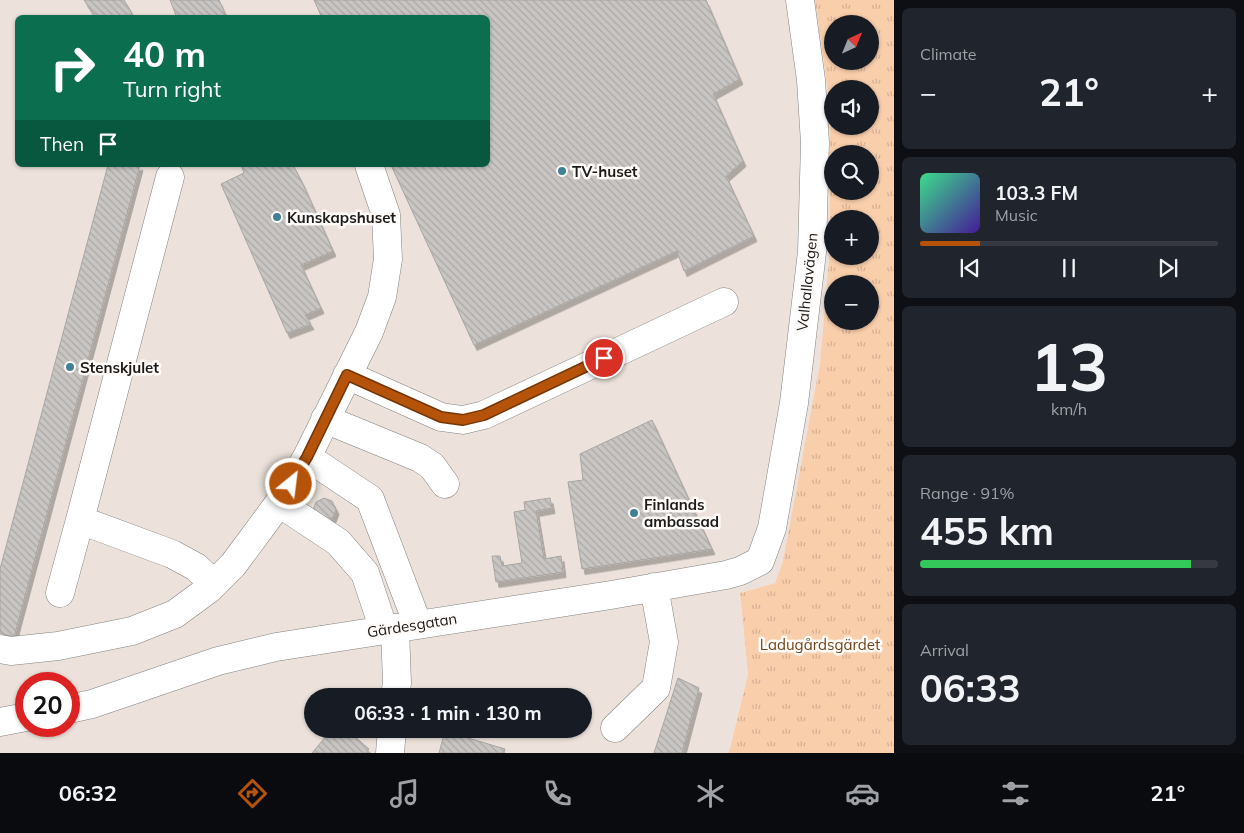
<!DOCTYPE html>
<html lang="en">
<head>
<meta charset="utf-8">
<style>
  body { margin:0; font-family:Mulish,sans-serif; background:#20242c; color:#f1f3f6; height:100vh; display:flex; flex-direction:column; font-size:19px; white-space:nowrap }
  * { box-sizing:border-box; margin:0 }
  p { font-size:16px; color:#9ea1a6 }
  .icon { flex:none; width:28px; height:28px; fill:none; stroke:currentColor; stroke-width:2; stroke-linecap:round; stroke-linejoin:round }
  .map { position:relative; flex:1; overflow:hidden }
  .panel { display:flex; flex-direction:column; gap:8px; padding:8px; background:#0d0f14; width:350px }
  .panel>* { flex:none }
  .banner { position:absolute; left:15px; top:15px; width:475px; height:152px; border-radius:8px; box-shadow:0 1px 4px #0004; background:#0b6e4f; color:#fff; overflow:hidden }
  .needle { width:32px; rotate:43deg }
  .controls { position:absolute; left:824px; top:15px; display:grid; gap:10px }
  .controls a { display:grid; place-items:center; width:55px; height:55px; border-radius:50%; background:#171b24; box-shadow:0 1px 4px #0004; font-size:25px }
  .speed { position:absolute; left:15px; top:672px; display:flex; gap:10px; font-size:25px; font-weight:700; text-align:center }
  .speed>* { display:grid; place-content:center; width:65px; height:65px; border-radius:50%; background:#171b24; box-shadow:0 1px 4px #0004; line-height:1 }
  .speed .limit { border:8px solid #d22; background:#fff; color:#111 }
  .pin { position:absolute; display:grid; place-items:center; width:42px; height:42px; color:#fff; margin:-21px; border:2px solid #fff; border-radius:50%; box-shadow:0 1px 5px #0007 }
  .me { position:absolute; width:55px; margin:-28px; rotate:29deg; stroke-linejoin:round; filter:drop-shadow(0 0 4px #0008) }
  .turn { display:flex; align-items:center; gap:18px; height:105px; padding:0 25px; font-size:22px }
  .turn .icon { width:65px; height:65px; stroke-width:2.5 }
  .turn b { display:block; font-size:35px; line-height:42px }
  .then { display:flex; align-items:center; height:48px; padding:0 25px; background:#0003; gap:10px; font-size:19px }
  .big { font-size:38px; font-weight:700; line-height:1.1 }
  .panel .tile { flex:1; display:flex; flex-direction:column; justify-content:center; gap:8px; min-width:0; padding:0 18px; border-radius:8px; background:#20242c }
  .panel .dial { align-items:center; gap:0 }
  .dial b { font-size:65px; line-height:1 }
  .song { display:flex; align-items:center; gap:15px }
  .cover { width:60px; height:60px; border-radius:8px; background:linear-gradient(135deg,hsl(150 70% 55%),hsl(260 70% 35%)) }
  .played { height:5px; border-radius:2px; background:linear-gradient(90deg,#b45309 20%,#363941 20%) }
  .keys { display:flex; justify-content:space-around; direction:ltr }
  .heat { display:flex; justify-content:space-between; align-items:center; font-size:28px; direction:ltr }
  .charge { height:8px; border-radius:4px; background:linear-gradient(90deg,#34c759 91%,#363941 0) }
  .trip { position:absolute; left:304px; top:688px; width:288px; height:50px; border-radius:25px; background:#171b24; box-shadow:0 1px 4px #0004; font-weight:700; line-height:50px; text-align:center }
  .menu { display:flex; height:80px; justify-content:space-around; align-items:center; background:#090b0e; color:#9ea1a6 }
  .menu .icon { width:35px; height:35px }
  .menu .on { color:#b45309 }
  .menu b { font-size:22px; color:#f1f3f6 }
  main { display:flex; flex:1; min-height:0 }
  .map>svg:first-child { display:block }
</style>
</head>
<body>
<main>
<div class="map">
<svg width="894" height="753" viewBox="0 0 894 753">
  <defs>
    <pattern id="park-tufts" width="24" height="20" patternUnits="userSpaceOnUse" patternTransform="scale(1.25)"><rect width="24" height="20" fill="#f9ceab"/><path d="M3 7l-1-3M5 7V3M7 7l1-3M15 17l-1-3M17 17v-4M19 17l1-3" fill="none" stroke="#d5b093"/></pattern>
    <pattern id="building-back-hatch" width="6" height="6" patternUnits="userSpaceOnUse" patternTransform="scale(1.25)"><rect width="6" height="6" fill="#c8c5c3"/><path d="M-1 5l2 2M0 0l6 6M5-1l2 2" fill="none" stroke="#aba9a7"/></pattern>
    <filter id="shadow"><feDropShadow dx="3" dy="5.5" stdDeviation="0" flood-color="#0004"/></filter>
  </defs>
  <rect width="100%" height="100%" fill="#f1eeec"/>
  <path fill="#ece2db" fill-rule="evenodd" d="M 0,0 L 815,0 L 830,107 L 830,248 L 820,363 L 783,561 L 775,583 L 740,593 L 748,674 L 730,750 L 728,753 L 0,753 ZM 18,18 L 488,18 L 488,165 L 18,165 ZM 26,684 L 69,684 L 69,726 L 26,726 ZM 312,696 L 582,696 L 582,729 L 312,729 Z"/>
  <path fill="url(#park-tufts)" fill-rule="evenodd" d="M 815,0 L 894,0 L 894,753 L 728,753 L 730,749 L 748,674 L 740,593 L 775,583 L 783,561 L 820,363 L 830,248 L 830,107 ZM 832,24 L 870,24 L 870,61 L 832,61 ZM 832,89 L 870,89 L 870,126 L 832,126 ZM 832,154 L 870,154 L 870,191 L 832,191 ZM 832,219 L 870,219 L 870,256 L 832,256 ZM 832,284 L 870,284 L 870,321 L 832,321 Z"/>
  <path fill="url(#building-back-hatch)" stroke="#a8a5a3" filter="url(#shadow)" d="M 84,0 L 124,0 L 132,13 L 125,18 L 96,18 Z
    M 170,0 L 219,0 L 227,18 L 177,18 Z
    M 314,0 L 706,0 L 740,79 L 713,94 L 743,161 L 726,176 L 754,236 L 684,271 L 677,251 L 474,345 L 391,165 L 488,165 L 488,18 L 322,18 Z
    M 108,165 L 140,165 L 14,637 L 0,633 L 0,569 Z
    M 241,165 L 293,165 L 302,182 L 333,251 L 301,265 L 321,308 L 305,315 L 311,324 L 287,333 L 221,184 L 244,173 Z
    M 652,420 L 712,549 L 582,569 L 568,482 L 583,480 L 580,454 Z
    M 324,498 L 332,501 L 336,509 L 333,517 L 327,521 L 313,510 L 316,502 Z
    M 550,498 L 552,508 L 536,511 L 544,559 L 561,556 L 563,572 L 496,582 L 492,556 L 500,556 L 502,566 L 522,563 L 514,512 L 525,510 L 524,502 Z
    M 678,678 L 699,688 L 682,753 L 654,753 Z
    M 332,729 L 346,729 L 369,749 L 366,753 L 312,753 Z
    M 445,731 L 505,749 L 504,753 L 439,753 Z"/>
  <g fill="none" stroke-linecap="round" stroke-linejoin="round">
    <defs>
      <path id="minor" d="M 347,375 L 441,417 L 463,420 L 484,415 L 724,302
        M 325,419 L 420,458 L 432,466 L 445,484
        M 307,457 L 370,499 L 418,625
        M 279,503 L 338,542 L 365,573 L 384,630
        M 80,520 L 172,554 L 196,567 L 214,584
        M 60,593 L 80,520 L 170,177
        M 395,628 L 397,683 L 395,696
        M 0,649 L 11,651 L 58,646 L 132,631 L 175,614 L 209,589 L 233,565 L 279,503 L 307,457 L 369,332 L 382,297 L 388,259 L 386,215 L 369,165
        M 69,709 L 92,704 L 218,661 L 276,647 L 611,595 L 726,575 L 740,571 L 760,561 L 772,528 L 794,403 L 812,252 L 815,143 L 811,80 L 800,0
        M 0,722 L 26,717
        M 615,728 L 656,688 L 664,642 L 654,587
        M 390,753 L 392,729"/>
    </defs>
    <use href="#minor" stroke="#84817f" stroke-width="29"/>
    <use href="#minor" stroke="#fff" stroke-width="28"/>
  </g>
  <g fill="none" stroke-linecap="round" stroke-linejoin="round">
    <defs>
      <path id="route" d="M 291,484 L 307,457 L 347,375 L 441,417 L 463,420 L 484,415 L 604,358"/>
    </defs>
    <use href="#route" stroke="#753606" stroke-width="12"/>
    <use href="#route" stroke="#b45309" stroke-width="9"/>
  </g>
  <g fill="#408193" stroke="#fefbf9" stroke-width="2">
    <circle cx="562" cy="171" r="5"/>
    <circle cx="277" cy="217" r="5"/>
    <circle cx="70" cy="367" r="5"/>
    <circle cx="634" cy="513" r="5"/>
  </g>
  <g text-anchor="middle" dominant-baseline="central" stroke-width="5" stroke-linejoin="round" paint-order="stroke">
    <g font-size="15" font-weight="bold" fill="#1c1b1a" stroke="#fefbf9" text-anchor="start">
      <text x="572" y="171">TV-huset</text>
      <text x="287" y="217">Kunskapshuset</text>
      <text x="80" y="367">Stenskjulet</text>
      <text x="644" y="504">Finlands<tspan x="644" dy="17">ambassad</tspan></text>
    </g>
    <g font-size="15" fill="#1c1b1a" stroke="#fefbf9">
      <text transform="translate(807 282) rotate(-84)">Valhallavägen</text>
      <text transform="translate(412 625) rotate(-9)">Gärdesgatan</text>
    </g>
    <g font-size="15" fill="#72461c" stroke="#fefbf9">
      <text x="820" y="644">Ladugårdsgärdet</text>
    </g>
  </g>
</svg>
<div class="controls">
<a><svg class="needle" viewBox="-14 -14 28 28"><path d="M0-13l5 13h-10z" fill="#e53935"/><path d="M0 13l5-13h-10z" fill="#9ea1a6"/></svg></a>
<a><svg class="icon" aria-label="sound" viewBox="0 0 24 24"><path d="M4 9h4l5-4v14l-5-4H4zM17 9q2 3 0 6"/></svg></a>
<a><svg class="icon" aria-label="search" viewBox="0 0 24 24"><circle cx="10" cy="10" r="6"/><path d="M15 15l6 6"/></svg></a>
<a>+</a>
<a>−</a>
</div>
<div class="speed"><div class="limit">20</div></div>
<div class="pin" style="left:604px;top:358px;background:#d93025"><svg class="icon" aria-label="arrive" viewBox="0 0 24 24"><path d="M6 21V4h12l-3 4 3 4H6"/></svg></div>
<svg class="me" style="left:291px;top:484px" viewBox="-20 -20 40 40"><circle r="17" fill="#b45309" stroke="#fff" stroke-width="3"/><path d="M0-11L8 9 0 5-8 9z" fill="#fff"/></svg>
<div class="trip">06:33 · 1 min · 130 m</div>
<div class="banner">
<div class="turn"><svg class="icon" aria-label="right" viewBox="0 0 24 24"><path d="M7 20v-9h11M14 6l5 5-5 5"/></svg><div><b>40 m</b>Turn right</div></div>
<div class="then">Then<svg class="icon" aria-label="arrive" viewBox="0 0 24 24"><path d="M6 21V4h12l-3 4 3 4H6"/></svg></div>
</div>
</div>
<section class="panel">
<div class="tile"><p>Climate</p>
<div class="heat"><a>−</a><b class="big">21°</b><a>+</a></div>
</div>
<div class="tile">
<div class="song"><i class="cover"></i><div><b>103.3 FM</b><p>Music</p></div></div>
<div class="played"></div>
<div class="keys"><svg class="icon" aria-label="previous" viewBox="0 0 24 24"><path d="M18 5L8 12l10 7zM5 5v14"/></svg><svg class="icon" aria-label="pause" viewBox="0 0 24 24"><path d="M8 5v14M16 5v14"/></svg><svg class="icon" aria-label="next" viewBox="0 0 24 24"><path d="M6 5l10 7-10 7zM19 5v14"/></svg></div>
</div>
<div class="tile dial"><b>13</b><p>km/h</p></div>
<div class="tile"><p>Range · 91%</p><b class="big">455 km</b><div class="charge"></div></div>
<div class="tile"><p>Arrival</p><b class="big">06:33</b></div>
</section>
</main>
<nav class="menu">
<b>06:32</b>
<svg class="icon on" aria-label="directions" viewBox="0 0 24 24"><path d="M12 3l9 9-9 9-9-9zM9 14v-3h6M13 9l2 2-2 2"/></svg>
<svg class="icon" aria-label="music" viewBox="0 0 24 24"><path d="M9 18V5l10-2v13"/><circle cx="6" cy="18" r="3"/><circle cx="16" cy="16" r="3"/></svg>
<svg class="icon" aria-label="phone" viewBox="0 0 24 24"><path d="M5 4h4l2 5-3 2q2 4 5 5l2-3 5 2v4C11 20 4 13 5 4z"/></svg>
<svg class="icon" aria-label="climate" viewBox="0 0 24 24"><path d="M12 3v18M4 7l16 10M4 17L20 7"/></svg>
<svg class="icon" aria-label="car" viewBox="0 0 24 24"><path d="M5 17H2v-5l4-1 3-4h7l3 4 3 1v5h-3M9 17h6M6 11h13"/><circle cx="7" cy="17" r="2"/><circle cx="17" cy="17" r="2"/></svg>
<svg class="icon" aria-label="filters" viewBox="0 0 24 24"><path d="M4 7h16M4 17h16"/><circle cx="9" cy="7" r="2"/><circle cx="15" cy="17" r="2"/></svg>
<b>21°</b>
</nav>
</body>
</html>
